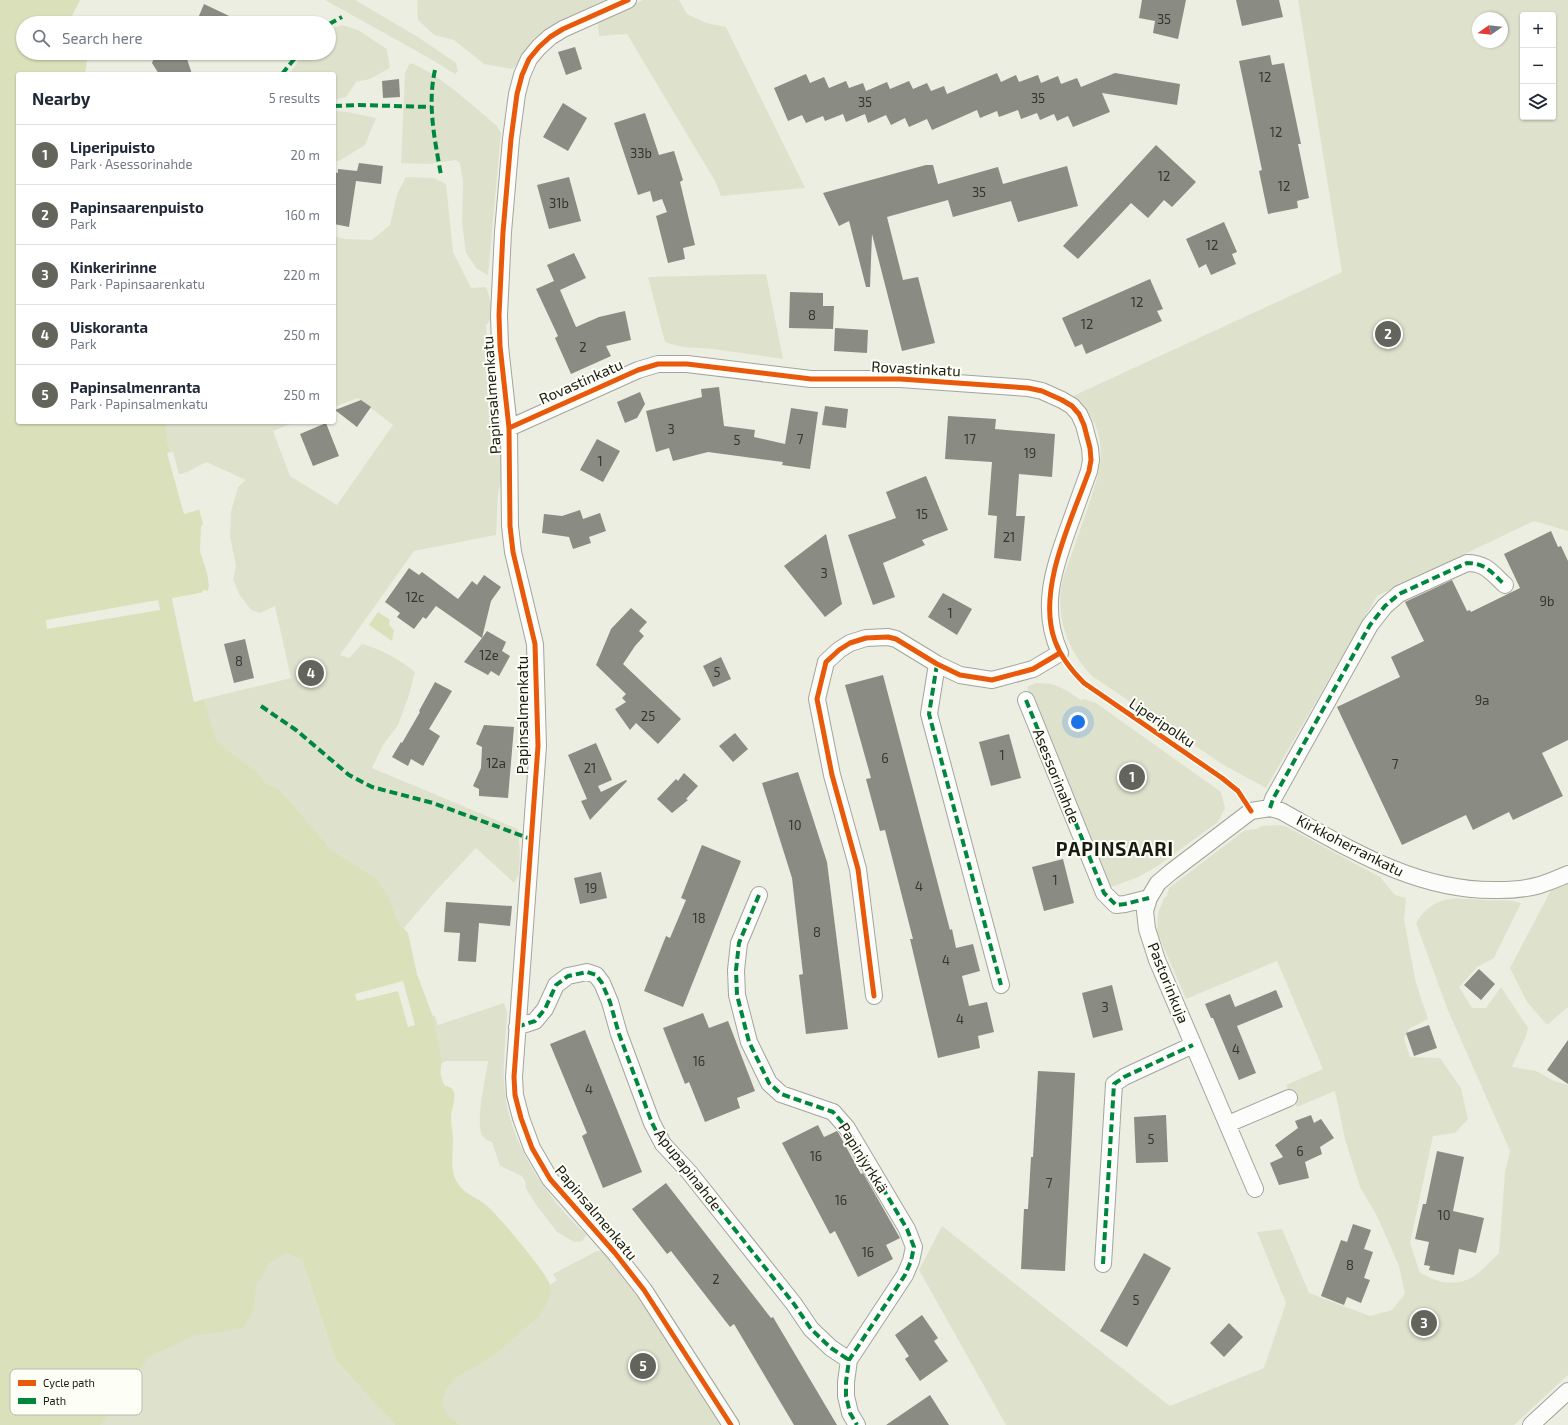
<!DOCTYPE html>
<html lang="en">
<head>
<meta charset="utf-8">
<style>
  :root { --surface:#fff; --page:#f6f6f7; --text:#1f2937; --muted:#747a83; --line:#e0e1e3; --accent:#63645b }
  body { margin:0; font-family:"Exo 2",sans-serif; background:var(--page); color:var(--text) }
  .controls { position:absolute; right:12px; top:12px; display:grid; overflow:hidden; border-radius:4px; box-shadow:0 1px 3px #0004 }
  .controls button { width:36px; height:36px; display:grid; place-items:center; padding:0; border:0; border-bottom:1px solid var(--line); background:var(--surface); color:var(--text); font:20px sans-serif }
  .compass { position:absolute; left:1472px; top:12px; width:36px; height:36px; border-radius:50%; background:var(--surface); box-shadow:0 1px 3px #0004; rotate:256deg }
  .you { position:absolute; left:1078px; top:722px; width:14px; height:14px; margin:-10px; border:3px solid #fff; border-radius:50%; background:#1a73e8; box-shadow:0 0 0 6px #1a73e833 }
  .badge { display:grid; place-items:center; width:26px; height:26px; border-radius:50%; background:var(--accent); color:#fff; font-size:13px; font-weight:700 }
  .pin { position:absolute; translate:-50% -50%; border:2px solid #fff; box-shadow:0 1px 4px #0006 }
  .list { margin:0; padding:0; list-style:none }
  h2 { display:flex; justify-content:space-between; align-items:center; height:52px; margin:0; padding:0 16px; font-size:17px }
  h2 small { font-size:13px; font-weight:400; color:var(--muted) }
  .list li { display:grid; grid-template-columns:26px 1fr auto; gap:12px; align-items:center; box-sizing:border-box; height:60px; padding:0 16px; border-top:1px solid var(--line) }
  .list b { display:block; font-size:15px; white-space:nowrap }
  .list p { margin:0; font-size:13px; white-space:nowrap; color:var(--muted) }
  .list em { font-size:13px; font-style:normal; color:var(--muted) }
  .icon { flex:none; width:22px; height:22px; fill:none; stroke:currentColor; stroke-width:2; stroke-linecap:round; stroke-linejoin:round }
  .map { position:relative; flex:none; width:1568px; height:1425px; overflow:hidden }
  .search { position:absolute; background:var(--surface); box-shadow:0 1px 3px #0004; left:16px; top:16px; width:320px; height:44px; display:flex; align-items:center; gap:10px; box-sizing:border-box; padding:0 14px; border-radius:22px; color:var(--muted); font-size:15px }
  .panel { position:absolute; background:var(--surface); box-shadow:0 1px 3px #0004; left:16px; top:72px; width:320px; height:352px; border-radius:4px }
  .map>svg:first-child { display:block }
  .green { fill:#dee2cd; fill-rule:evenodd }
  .water { fill:#dae1ba }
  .pier { fill:#eceee2 }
  .building { fill:#8a8b82 }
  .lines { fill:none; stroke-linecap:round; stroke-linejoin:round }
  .minor-casing { stroke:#a3a59c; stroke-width:18 }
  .minor { stroke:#fcfcfb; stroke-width:16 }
  .quiet { stroke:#00873e; stroke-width:4; stroke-dasharray:8 4; stroke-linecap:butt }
  .cycleway-casing { stroke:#fdfff6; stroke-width:8 }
  .cycleway { stroke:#e8590c; stroke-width:5 }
  .labels { text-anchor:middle; stroke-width:4; stroke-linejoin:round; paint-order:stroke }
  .number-label { font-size:13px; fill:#35362e }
  .street-label { font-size:15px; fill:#191a12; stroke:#fdfff6 }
  .district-label { font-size:19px; font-weight:bold; letter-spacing:1px; fill:#191a12; stroke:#fdfff6 }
  .key { fill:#fdfff6; stroke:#b9bab2; stroke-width:1 }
  .key-label { font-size:11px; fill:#191a12 }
</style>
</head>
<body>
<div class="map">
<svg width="1568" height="1425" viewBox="0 0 1568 1425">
  <rect width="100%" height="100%" fill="#eceee2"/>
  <path class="green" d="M325 0H355L418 37 456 63 458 71 455 74 429 58Z
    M417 0H609L524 53 515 67 512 69 484 64 454 40 434 35 418 20Z
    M643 0H679L687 14 706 23 726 27 805 188 721 196 715 181 627 34 599 36 598 27 599 20Z
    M1298 0H1568V531L1534 521 1377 596 1266 788 1222 764 1092 676C1069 652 1057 622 1061 588 1063 577 1067 566 1071 556 1077 539 1083 521 1089 504 1104 461 1110 429 1073 396L1342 272ZM1523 15H1553V117H1523ZM1478 18H1502V42H1478Z
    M342 25 358 30 387 49 390 68 370 79 356 82 346 97 334 100V74H289L305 53H329V29Z
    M410 63C436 71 474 107 496 125L501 133 488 275 477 269 466 253 462 223 463 183 460 163 456 160 428 164 401 163 405 73Z
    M334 111 348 112 376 118 365 145 339 161H334Z
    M406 177 434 178 446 184 453 252 471 288 486 287C490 297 496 317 486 325L491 385 493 386 494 393 492 400 493 413 497 417 501 444V484L498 493 496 535 414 551 340 655 349 658 362 644C381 649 399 659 415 672L408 698 398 725 383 745 372 768 518 829 520 851 519 874 514 883 476 848 432 895 404 928 162 730 209 719 204 699 291 678 275 606 260 613 251 610 239 594 233 579 236 566 230 537 231 512 238 487 246 480 206 462 187 472 177 475 166 436V422H295L273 431 290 476 337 505 393 425 358 398 334 407V236L345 239 372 240 390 225 397 194Z
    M766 274 783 359 713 349 682 347 665 342 648 277Z
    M1036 683C1056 682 1065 689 1081 700L1084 699 1096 703 1221 792 1225 808 1218 822 1156 867 1136 878 1111 887 1027 687Z
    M1279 825 1285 826 1380 877 1395 895 1406 898 1404 920 1416 983 1428 1019 1409 1029 1404 1039 1410 1057 1440 1058 1461 1088 1468 1119 1455 1133 1433 1136 1410 1243 1420 1273C1427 1276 1436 1281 1443 1282 1472 1286 1481 1270 1499 1253L1505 1172 1510 1151 1447 1008 1416 923C1434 894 1455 898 1484 900 1498 901 1507 899 1521 903L1494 958 1477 967 1459 987 1472 1008H1486L1501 987 1528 1028 1526 1036 1512 1067 1536 1071 1554 1081 1568 1085V1375L1514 1425H1006L919 1270 942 1226 1170 1406 1264 1368 1286 1303 1257 1232 1282 1229 1309 1293 1370 1316 1392 1310 1405 1294 1399 1266 1377 1216 1360 1187 1345 1139 1335 1091 1297 1107 1286 1085 1323 1069 1277 961 1186 999 1157 932 1158 913 1164 898 1167 896 1169 888 1245 830 1256 829 1262 826Z
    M1568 883V1007L1547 1025 1527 1002 1510 968 1551 890Z
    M504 1003 507 1012C506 1035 503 1059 504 1082 507 1140 545 1197 587 1235L582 1241 574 1242 557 1232 537 1206 526 1189 525 1181 522 1176 500 1166 492 1142C488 1141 484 1139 482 1135 475 1122 486 1077 488 1061H446L442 1063 434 1060 430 1010 433 1016H435L438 1025Z
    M124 1090 302 1260 336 1361 395 1425H0Z
    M597 1251H602L605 1252 623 1275 722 1425H445L421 1370 545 1276 550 1285 557 1280 553 1274Z"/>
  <path class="water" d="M0 0H80L70 20 75 23H23V53H88L85 74H18V422H166V436L186 508 199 509 203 524 201 527 200 551 207 573 209 585 208 591 204 590 201 593 172 599 194 702 204 699 215 738 227 750 258 773 266 784 279 789 331 850 375 878 388 896 397 921 408 933 417 974 433 1017 442 1063C439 1071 441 1079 445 1086 448 1086 451 1087 453 1090 457 1098 451 1109 451 1117 451 1125 453 1133 453 1141 453 1157 449 1172 459 1185 465 1194 478 1198 486 1205 497 1214 547 1273 550 1285 552 1295 544 1309 539 1316L492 1357 457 1377 446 1389 442 1402 445 1413 460 1425H395L336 1361 302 1260 286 1253 269 1263 256 1286 253 1311 243 1328 193 1336 148 1357 121 1404 100 1425H0Z
    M378 612 390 620 389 625 394 630 392 641 369 625Z"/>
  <path class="pier" d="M173 452 188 507 201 509 184 514 167 453Z
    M201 593V595L174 600 195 699 200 698V700L194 702 172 598Z
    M158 600 160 610 47 629 46 620Z
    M403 981 415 1025 408 1027 398 991 357 1001 355 994Z"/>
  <path class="building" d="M1142 0H1186L1178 39 1153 33 1155 21 1139 18Z
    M1236 0H1279L1283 17 1242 26Z
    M204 4 244 23H196Z
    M575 47 582 69 566 75 558 52Z
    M156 53H185L192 74H159L152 63Z
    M1270 55 1272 65 1284 63 1301 144H1298L1309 198 1297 201 1298 208 1268 214 1259 171 1262 170 1239 61Z
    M997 73 1001 82 1016 75 1019 82 1038 75 1041 83 1058 76 1061 84 1077 78 1081 87 1115 73 1180 84 1177 105 1102 93 1110 112 1073 127 1068 116 1057 121 1054 114 1040 120 1037 113 1021 119 1018 110 999 117 997 111 980 118 977 110 932 130 927 119 909 127 905 118 891 125 886 115 868 123 865 114 846 122 843 114 825 121 823 116 806 123 802 115 788 121 774 88 806 74 810 83 824 77 829 88 846 81 849 88 863 83 866 91 887 82 890 89 909 81 913 89 927 83 931 91 944 86 947 94Z
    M399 79 400 97 383 98 382 81Z
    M563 103 587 118 568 151 543 137Z
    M645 113 659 155 674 151 683 180 680 182 695 245 683 248 685 259 668 263 656 216 667 212 662 199 653 202 650 191 638 195 614 123Z
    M1156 145 1196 182 1172 207 1164 200 1148 218 1131 203 1078 259 1063 246Z
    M359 163 383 166 381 184 356 181 349 227 334 224V172L338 173V169L357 171Z
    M926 165H933L938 184 998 167 1003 184 1067 166 1078 206 1018 222 1011 201 953 217 948 200 887 217 903 280 918 277 935 343 902 351 872 234 870 287H866L849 221 839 226 823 193Z
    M569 177 581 221 549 229 537 185Z
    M1224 222 1237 252 1232 254 1236 264 1211 275 1206 264 1199 268 1186 239Z
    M574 253 586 278 560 290 576 327 599 317 625 311 631 340 606 346 611 356 571 374 555 338 558 336 536 289 554 281 547 265Z
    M1150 279 1163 309 1157 311 1162 321 1086 354 1082 344 1075 347 1062 318Z
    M790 292 823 293V306H834L833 329 789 328Z
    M835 328 868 330 867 353 834 351Z
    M719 387 724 426 755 430 754 437 785 444 791 408 818 412 810 469 782 465 783 462 708 452 673 461 669 448 656 452 646 411 702 397 701 389Z
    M640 392 645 404 637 418 625 423 617 402Z
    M361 400 371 407 357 427 335 410Z
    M825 406 848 409 846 428 822 425Z
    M948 416 996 419 995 429 1055 434 1052 477 1019 474 1016 516H1025L1021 561 994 558 997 516 988 515 992 462 945 459Z
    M326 423 339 456 313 466 300 434Z
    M597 439 620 451 603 482 580 470Z
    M926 476 948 530 922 540 925 545 883 563 895 597 873 605 848 535 896 518 886 492Z
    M580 510 583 519 600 513 606 531 589 537 591 543 573 549 569 537 542 533 544 514 562 516Z
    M1551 531 1558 547 1561 546 1568 561V740L1542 753 1563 796 1513 820 1509 812 1473 830 1466 815 1402 845 1337 707 1400 677 1391 657 1424 641 1405 602 1452 580 1467 611 1470 610 1471 612 1520 588 1504 554Z
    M826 534 842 604 825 617 784 566Z
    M409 568 419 575 422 572 458 599 472 581 477 585 484 575 501 587 491 601 482 638 487 631 506 642 502 651 510 656 499 676 491 671 488 675 464 662 482 638 436 606 426 619 423 617 414 629 397 617 400 613 385 602Z
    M943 593 972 609 957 635 928 617Z
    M631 608 647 622 639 631 644 636 635 646 623 664 681 719 658 744 636 723 630 730 615 709 626 702 622 698 626 694 596 665 611 629Z
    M245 639 254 678 234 683 224 644Z
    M721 657 731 679 713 687 703 666Z
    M883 675 950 930 952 929 956 948 973 944 980 971 962 976 969 1006 987 1002 994 1032 978 1036 980 1048 938 1058 910 939H913L885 830 880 831 866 779 871 778 845 685Z
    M435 682 452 691 429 729 440 736 423 766 411 759 408 766 392 757 401 742 402 743 420 712 419 711Z
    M484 725 514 727 508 798 479 796V789L473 786 481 768 482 747 476 744Z
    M735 733 748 749 733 762 719 746Z
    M1009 734 1021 778 991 786 979 742Z
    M596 743 612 780 598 786 601 792 626 780 627 781 590 820 581 801 587 799 568 755Z
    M798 772 827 862 848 1029 806 1034 799 975 803 974 792 878 762 783Z
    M684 773 698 786 686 799 688 800 672 813 657 799 676 779 678 781Z
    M702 845 741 861 683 1007 644 991 666 936 670 938 686 900 681 898Z
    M1063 859 1074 903 1044 911 1032 867Z
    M601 872 607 898 580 904 574 878Z
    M446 902 512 906 510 926 479 923 476 962 458 961 460 933 444 932Z
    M1479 969 1495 984 1481 1000 1464 985Z
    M1112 985 1123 1030 1093 1038 1082 993Z
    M1276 990 1283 1007 1237 1026 1256 1073 1239 1080 1213 1018H1211L1205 1004 1230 994 1235 1007Z
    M703 1013 709 1028 728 1021 755 1091 737 1098 740 1108 705 1122 689 1082 685 1084 663 1028Z
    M1429 1025 1437 1048 1414 1056 1406 1033Z
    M585 1030 642 1172 603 1188 582 1136 587 1133 550 1044Z
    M1568 1040V1084L1547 1070Z
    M1038 1071 1075 1073 1065 1271 1021 1269 1024 1209H1028L1031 1157H1033Z
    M1166 1115 1168 1162 1136 1163 1134 1117Z
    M1311 1115 1314 1123 1321 1119 1334 1138 1320 1147 1322 1154 1305 1162 1309 1178 1279 1185 1270 1163 1283 1157 1275 1145 1298 1128 1295 1121Z
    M818 1125 824 1137 837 1131 839 1134 861 1174 863 1173 900 1238 886 1245 893 1259 858 1277 835 1231 830 1234 782 1143Z
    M1437 1151 1464 1157 1453 1211 1484 1218 1476 1253 1459 1249 1454 1275 1429 1270 1430 1266 1424 1265 1429 1242 1415 1239 1423 1204H1426Z
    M666 1183 771 1318 773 1317 837 1425H794L734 1324 730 1327 671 1251 667 1254 632 1209Z
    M1353 1224 1371 1230 1364 1249 1373 1252 1364 1278 1370 1280 1361 1303 1347 1297 1344 1305 1321 1296 1341 1240 1347 1242Z
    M1144 1253 1171 1268 1127 1347 1100 1331Z
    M922 1315 938 1338 934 1341 948 1361 920 1381 905 1359 909 1356 895 1335Z
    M1229 1323 1243 1337 1224 1357 1210 1343Z
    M930 1395 949 1425H886Z"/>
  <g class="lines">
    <defs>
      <path id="minor" d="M628 0 563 29 550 37 539 47 529 59 522 75 517 94 511 139 503 232 499 315 500 346 509 428 510 526 513 552 535 644 538 746 514 1077 515 1095 521 1118 532 1148 550 1179 615 1253 644 1290 731 1425
        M509 428 638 370 658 364H687L811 379H900L1028 388 1042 391 1062 400 1072 406 1079 414 1084 425 1090 448 1091 460 1089 471C1082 490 1075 510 1068 529 1053 571 1040 609 1060 653L1033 669 992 680 960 675 937 664 896 639 888 637 866 638 850 643 839 650 826 662 817 699 832 775 858 869 874 996
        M937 664 929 714 1001 985
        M1026 700 1104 893 1116 905 1125 904 1149 898
        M1270 808 1273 799 1370 625 1385 606 1399 594 1467 563C1486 563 1492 573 1505 585
        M759 895 739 943 736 970 737 995 749 1042 769 1083 781 1094 833 1112 847 1128 907 1229 914 1247 911 1261 905 1275 849 1360 846 1382V1396L850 1413 857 1425
        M517 1027 535 1021 545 1009 556 985 568 976 587 972 596 975 602 983 610 1002 619 1034 652 1123 663 1144 689 1172 794 1304 811 1329 831 1348 849 1360
        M1228 1124 1289 1098
        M1255 1189 1157 960 1147 929 1145 911 1149 898 1158 883 1171 872 1251 811 1270 808 1281 811C1348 848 1417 892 1498 890 1512 890 1526 889 1540 885 1549 882 1559 878 1568 874
        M1103 1264 1114 1084 1124 1077 1193 1045
        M1531 1425 1568 1391"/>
    </defs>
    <use href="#minor" class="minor-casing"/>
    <use href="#minor" class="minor"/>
    <path class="quiet" d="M329 24 342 17
      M435 70C427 105 435 141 441 175
      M282 74 299 53
      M334 106 359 105 431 107
      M937 664 929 714 1001 985
      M1026 700 1104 893 1116 905 1125 904 1149 898
      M261 706 296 730 349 775 372 787 433 803 531 839
      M1270 808 1273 799 1370 625 1385 606 1399 594 1467 563C1486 563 1492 573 1505 585
      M759 895 739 943 736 970 737 995 749 1042 769 1083 781 1094 833 1112 847 1128 907 1229 914 1247 911 1261 905 1275 849 1360 846 1382V1396L850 1413 857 1425
      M517 1027 535 1021 545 1009 556 985 568 976 587 972 596 975 602 983 610 1002 619 1034 652 1123 663 1144 689 1172 794 1304 811 1329 831 1348 849 1360
      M1103 1264 1114 1084 1124 1077 1193 1045"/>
    <defs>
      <path id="cycleway" d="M628 0 563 29 550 37 539 47 529 59 522 75 517 94 511 139 503 232 499 315 500 346 509 428 510 526 513 552 535 644 538 746 514 1077 515 1095 521 1118 532 1148 550 1179 615 1253 644 1290 731 1425
        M509 428 638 370 658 364H687L811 379H900L1028 388 1042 391 1062 400 1072 406 1079 414 1084 425 1090 448 1091 460 1089 471C1072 519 1036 590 1055 641 1061 658 1072 671 1084 683L1222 778 1238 791 1251 811
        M874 996 858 869 832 775 817 699 826 662 839 650 850 643 866 638 888 637 896 639 937 664 960 675 992 680 1033 669 1060 653"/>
    </defs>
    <use href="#cycleway" class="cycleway-casing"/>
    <use href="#cycleway" class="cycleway"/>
  </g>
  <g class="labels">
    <g class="number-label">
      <text x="1164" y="24">35</text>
      <text x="1265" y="82">12</text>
      <text x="1038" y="103">35</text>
      <text x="865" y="107">35</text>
      <text x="1276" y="137">12</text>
      <text x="641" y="158">33b</text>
      <text x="1164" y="181">12</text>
      <text x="1284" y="191">12</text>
      <text x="979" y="197">35</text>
      <text x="559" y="208">31b</text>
      <text x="1212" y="250">12</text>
      <text x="1137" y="307">12</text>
      <text x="812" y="320">8</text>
      <text x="1087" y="329">12</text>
      <text x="583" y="352">2</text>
      <text x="671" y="434">3</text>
      <text x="800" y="444">7</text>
      <text x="970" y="444">17</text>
      <text x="737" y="445">5</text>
      <text x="1030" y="458">19</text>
      <text x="600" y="466">1</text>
      <text x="922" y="519">15</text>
      <text x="1009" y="542">21</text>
      <text x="824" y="578">3</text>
      <text x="415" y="602">12c</text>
      <text x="1547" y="606">9b</text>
      <text x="950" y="618">1</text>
      <text x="489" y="660">12e</text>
      <text x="239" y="666">8</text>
      <text x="717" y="677">5</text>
      <text x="1482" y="705">9a</text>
      <text x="648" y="721">25</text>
      <text x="1002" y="760">1</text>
      <text x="885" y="763">6</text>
      <text x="496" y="768">12a</text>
      <text x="1395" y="769">7</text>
      <text x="590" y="773">21</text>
      <text x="795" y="830">10</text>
      <text x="1055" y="885">1</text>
      <text x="919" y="891">4</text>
      <text x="591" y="893">19</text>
      <text x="699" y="923">18</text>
      <text x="817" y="937">8</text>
      <text x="946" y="965">4</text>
      <text x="1105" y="1012">3</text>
      <text x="960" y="1024">4</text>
      <text x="1236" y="1054">4</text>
      <text x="699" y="1066">16</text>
      <text x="589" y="1094">4</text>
      <text x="1151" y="1144">5</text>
      <text x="1300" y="1156">6</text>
      <text x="816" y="1161">16</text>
      <text x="1049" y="1188">7</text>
      <text x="841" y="1205">16</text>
      <text x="1444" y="1220">10</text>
      <text x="868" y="1257">16</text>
      <text x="1350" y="1270">8</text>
      <text x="716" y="1284">2</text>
      <text x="1136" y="1305">5</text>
    </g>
    <g class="street-label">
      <text transform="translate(916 369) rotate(3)" y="5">Rovastinkatu</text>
      <text transform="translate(581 382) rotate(-24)" y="5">Rovastinkatu</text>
      <text transform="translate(492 395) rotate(-94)" y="5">Papinsalmenkatu</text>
      <text transform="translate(523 715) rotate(-90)" y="5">Papinsalmenkatu</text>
      <text transform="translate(1162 723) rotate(34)" y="5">Liperipolku</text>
      <text transform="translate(1056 776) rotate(68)" y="5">Asessorinahde</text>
      <text transform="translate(1350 846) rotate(27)" y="5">Kirkkoherrankatu</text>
      <text transform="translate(1168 983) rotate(68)" y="5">Pastorinkuja</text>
      <text transform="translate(863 1158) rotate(58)" y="5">Papinjyrkkä</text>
      <text transform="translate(688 1170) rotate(52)" y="5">Apupapinahde</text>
      <text transform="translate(596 1213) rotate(50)" y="5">Papinsalmenkatu</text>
    </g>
    <g class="district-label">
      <text x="1115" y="856">PAPINSAARI</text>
    </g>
  </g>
  <rect x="10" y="1369" width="132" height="46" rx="6" class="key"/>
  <rect x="18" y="1380" width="18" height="6" fill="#e8590c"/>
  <rect x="18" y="1398" width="18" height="6" fill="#00873e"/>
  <g class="key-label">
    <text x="43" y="1387">Cycle path</text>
    <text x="43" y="1405">Path</text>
  </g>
</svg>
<div class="controls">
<button>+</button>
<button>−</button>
<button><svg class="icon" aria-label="layers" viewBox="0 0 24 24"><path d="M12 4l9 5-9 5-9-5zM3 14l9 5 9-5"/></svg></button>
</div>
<svg class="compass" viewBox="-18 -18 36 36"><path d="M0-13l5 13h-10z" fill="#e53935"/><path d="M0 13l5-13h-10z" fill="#747a83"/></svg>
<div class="you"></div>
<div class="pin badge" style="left:1132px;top:777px">1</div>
<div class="pin badge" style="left:1388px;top:334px">2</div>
<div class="pin badge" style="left:1424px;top:1323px">3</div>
<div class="pin badge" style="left:311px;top:673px">4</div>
<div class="pin badge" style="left:643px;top:1366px">5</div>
<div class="search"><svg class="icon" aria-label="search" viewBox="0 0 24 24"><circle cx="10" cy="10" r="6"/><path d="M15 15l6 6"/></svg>Search here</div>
<section class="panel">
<h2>Nearby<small>5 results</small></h2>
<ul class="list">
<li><span class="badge">1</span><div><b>Liperipuisto</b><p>Park · Asessorinahde</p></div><em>20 m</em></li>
<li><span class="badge">2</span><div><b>Papinsaarenpuisto</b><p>Park</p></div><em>160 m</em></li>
<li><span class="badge">3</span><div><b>Kinkeririnne</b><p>Park · Papinsaarenkatu</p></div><em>220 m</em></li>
<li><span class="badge">4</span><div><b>Uiskoranta</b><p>Park</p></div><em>250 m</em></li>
<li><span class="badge">5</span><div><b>Papinsalmenranta</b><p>Park · Papinsalmenkatu</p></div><em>250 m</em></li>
</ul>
</section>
</div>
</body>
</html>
